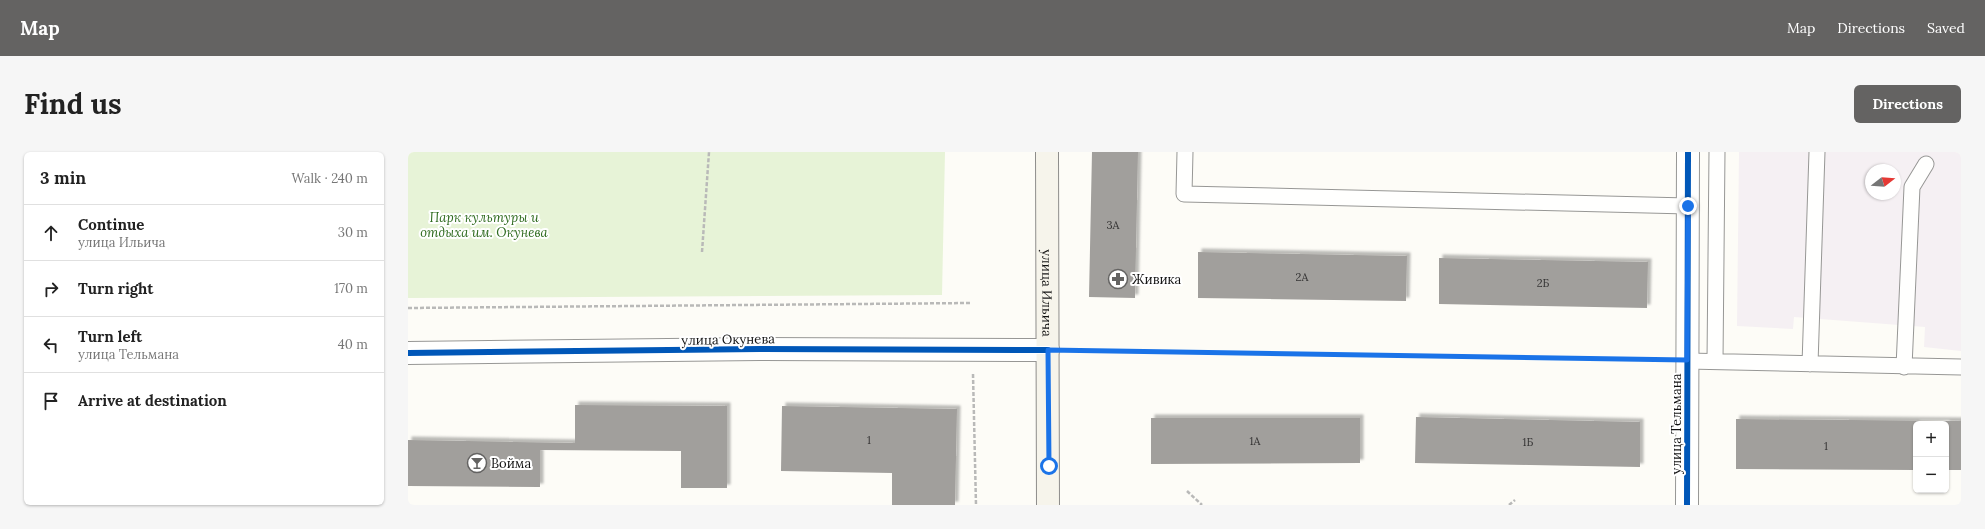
<!DOCTYPE html>
<html lang="en">
<head>
<meta charset="utf-8">
<style>
  :root { --surface:#fff; --page:#f6f6f6; --text:#222; --muted:#767676; --line:#e0e0e0; --accent:#646362 }
  body { margin:0; font-family:Lora,serif; background:var(--page); color:var(--text) }
  .controls { position:absolute; right:12px; bottom:12px; display:grid; overflow:hidden; border-radius:6px; box-shadow:0 1px 3px #0004 }
  .controls button { width:36px; height:36px; display:grid; place-items:center; padding:0; border:0; border-bottom:1px solid var(--line); background:var(--surface); color:var(--text); font:20px sans-serif }
  .compass { position:absolute; left:1457px; top:12px; width:36px; height:36px; border-radius:50%; background:var(--surface); box-shadow:0 1px 3px #0004; rotate:73deg }
  .stop { position:absolute; width:12px; height:12px; margin:-9px; border:3px solid #1a73e8; border-radius:50%; background:#fff }
  .stop.end { background:#1a73e8; border-color:#fff; box-shadow:0 1px 4px #0008 }
  .list { margin:0; padding:0; list-style:none }
  h2 { display:flex; justify-content:space-between; align-items:center; height:52px; margin:0; padding:0 16px; font-size:17px }
  h2 small { font-size:13px; font-weight:400; color:var(--muted) }
  .list li { display:grid; grid-template-columns:26px 1fr auto; gap:12px; align-items:center; box-sizing:border-box; height:56px; padding:0 16px; border-top:1px solid var(--line) }
  .list b { display:block; font-size:15px; white-space:nowrap }
  .list p { margin:0; font-size:13px; white-space:nowrap; color:var(--muted) }
  .list em { font-size:13px; font-style:normal; color:var(--muted) }
  .icon { flex:none; width:22px; height:22px; fill:none; stroke:currentColor; stroke-width:2; stroke-linecap:round; stroke-linejoin:round }
  .map { position:relative; flex:none; width:1553px; height:353px; overflow:hidden; border-radius:6px }
  header { display:flex; align-items:center; gap:24px; box-sizing:border-box; height:56px; padding:0 20px; background:var(--accent); color:#fff }
  header strong { font-size:19px }
  nav { display:flex; gap:22px; margin-inline-start:auto; font-size:14px }
  .intro { display:flex; align-items:center; justify-content:space-between; box-sizing:border-box; height:96px; padding:0 24px }
  h1 { margin:0; font-size:28px }
  .button { padding:10px 18px; border-radius:6px; background:var(--accent); color:#fff; font-size:14px; font-weight:700 }
  main { display:flex; gap:24px; padding:0 24px }
  aside { flex:1; background:var(--surface); border-radius:6px; box-shadow:0 1px 3px #0004 }
  .map>svg:first-child { display:block }
  .industrial { fill:#f5f0f3; fill-rule:evenodd }
  .green { fill:#e7f3d7 }
  .building { fill:#a19f9c; filter:url(#shadow) }
  .lines { fill:none; stroke-linecap:round; stroke-linejoin:round }
  .lane-casing { stroke:#979795; stroke-width:17 }
  .street-casing { stroke:#979795; stroke-width:24 }
  .secondary-casing { stroke:#8e8d8b; stroke-width:24 }
  .path { stroke:#b9b9b8; stroke-width:2.5; stroke-dasharray:4 2; stroke-linecap:butt }
  .lane { stroke:#fffffe; stroke-width:15 }
  .street { stroke:#fffffe; stroke-width:22 }
  .secondary { stroke:#f6f4eb; stroke-width:22 }
  .cycleway-casing { stroke:#fff; stroke-width:8 }
  .cycleway { stroke:#0057b8; stroke-width:6 }
  .route { stroke:#1a73e8; stroke-width:5 }
  .labels { text-anchor:middle; stroke-width:4; stroke-linejoin:round; paint-order:stroke }
  .number-label { font-size:11px; fill:#353434 }
  .park-label { font-size:13px; font-style:italic; fill:#2f6b1f; stroke:#fff }
  .poi-label { font-size:13px; fill:#111; stroke:#fff; text-anchor:start }
  .street-label { font-size:13px; fill:#111; stroke:#fff }
</style>
</head>
<body>
<header>
<strong>Map</strong>
<nav><a>Map</a><a>Directions</a><a>Saved</a></nav>
</header>
<div class="intro"><h1>Find us</h1><a class="button">Directions</a></div>
<main>
<aside>
<h2>3 min<small>Walk · 240 m</small></h2>
<ul class="list">
<li><svg class="icon" aria-label="ahead" viewBox="0 0 24 24"><path d="M12 20V5M6 11l6-6 6 6"/></svg><div><b>Continue</b><p>улица Ильича</p></div><em>30 m</em></li>
<li><svg class="icon" aria-label="right" viewBox="0 0 24 24"><path d="M7 20v-9h11M14 6l5 5-5 5"/></svg><div><b>Turn right</b></div><em>170 m</em></li>
<li><svg class="icon" aria-label="left" viewBox="0 0 24 24"><path d="M17 20v-9H6M10 6l-5 5 5 5"/></svg><div><b>Turn left</b><p>улица Тельмана</p></div><em>40 m</em></li>
<li><svg class="icon" aria-label="arrive" viewBox="0 0 24 24"><path d="M6 21V4h12l-3 4 3 4H6"/></svg><div><b>Arrive at destination</b></div></li>
</ul>
</aside>
<div class="map">
<svg width="1553" height="353" viewBox="0 0 1553 353">
  <defs>
    <filter id="shadow"><feDropShadow dx="3.5" dy="-3.5" stdDeviation="1" flood-color="#0004"/></filter>
  </defs>
  <rect width="100%" height="100%" fill="#fdfcf7"/>
  <path class="industrial" d="M1331 0H1553V199L1516 195 1517 175 1386 165 1385 177 1329 174ZM1463 18H1487V42H1463Z"/>
  <path class="green" d="M0 0H537L534 143 0 146Z"/>
  <path class="building" d="M684 0H730L727 146 681 145Z
    M790 100 999 104 998 149 790 146Z
    M1031 106 1240 110 1239 156 1031 152Z
    M167 253 319 254V336H273V299L132 298V335L0 334V288L167 291Z
    M374 254 549 257 547 353H484V321L373 319Z
    M1008 265 1232 270V315L1007 311Z
    M743 266H952V311L743 312Z
    M1328 267 1553 269V318H1538V272H1508V318L1328 317Z"/>
  <g class="lines">
    <defs>
      <path id="lane" d="M777 0 776 42 1280 54
        M1279 209 1553 215
        M1307 209 1309 0
        M1402 212 1409 0
        M1496 215 1504 35 1518 12"/>
      <path id="street" d="M0 201 352 197 640 198
        M1279 353 1280 0"/>
      <g id="secondary">
        <path id="s1" d="M639 0 640 353"/>
      </g>
    </defs>
    <use href="#lane" class="lane-casing"/>
    <use href="#street" class="street-casing"/>
    <use href="#secondary" class="secondary-casing"/>
    <path class="path" d="M294 100 301 0
      M0 156 563 151
      M662 198 1255 208
      M565 222 568 353
      M779 339 794 353
      M1101 353 1107 348"/>
    <use href="#lane" class="lane"/>
    <use href="#street" class="street"/>
    <use href="#secondary" class="secondary"/>
    <defs>
      <path id="cycleway" d="M0 201 352 197 640 198
        M1279 353 1280 0"/>
    </defs>
    <use href="#cycleway" class="cycleway-casing"/>
    <use href="#cycleway" class="cycleway"/>
  </g>
  <g class="lines">
    <path class="route" d="M641 314 640 198 1279 208 1280 54"/>
  </g>
  <defs>
    <symbol id="pharmacy-ring" viewBox="-11 -11 22 22"><circle r="9.5" fill="#fff" stroke="#646362" stroke-width="1.5"/><path d="M-2-6h4v4h4v4h-4v4h-4v-4h-4v-4h4Z" fill="#646362"/></symbol>
    <symbol id="bar-ring" viewBox="-11 -11 22 22"><circle r="9.5" fill="#fff" stroke="#646362" stroke-width="1.5"/><path d="M-6-5H6L.8 .8V4.5H3.5V6h-7V4.5H-.8V.8Z" fill="#646362"/></symbol>
  </defs>
  <g fill-rule="evenodd">
    <use href="#pharmacy-ring" x="699" y="116" width="22" height="22"/>
    <use href="#bar-ring" x="58" y="300" width="22" height="22"/>
  </g>
  <g class="labels">
    <g class="number-label">
      <text x="705" y="77">3А</text>
      <text x="894" y="129">2А</text>
      <text x="1135" y="135">2Б</text>
      <text x="461" y="292">1</text>
      <text x="847" y="293">1А</text>
      <text x="1120" y="294">1Б</text>
      <text x="1418" y="298">1</text>
    </g>
    <g class="park-label">
      <text x="76" y="70">Парк культуры и<tspan x="76" dy="15">отдыха им. Окунева</tspan></text>
    </g>
    <g class="poi-label">
      <text x="724" y="132">Живика</text>
      <text x="83" y="316">Войма</text>
    </g>
    <g class="street-label">
      <text dy="5" stroke="none"><textPath href="#s1" startOffset="141">улица Ильича</textPath></text>
      <text transform="translate(320 187) rotate(-1)" y="5">улица Окунева</text>
      <text transform="translate(1268 272) rotate(-90)" y="5">улица Тельмана</text>
    </g>
  </g>
</svg>
<div class="controls">
<button>+</button>
<button>−</button>
</div>
<svg class="compass" viewBox="-18 -18 36 36"><path d="M0-13l5 13h-10z" fill="#e53935"/><path d="M0 13l5-13h-10z" fill="#767676"/></svg>
<div class="stop" style="left:641px;top:314px"></div>
<div class="stop end" style="left:1280px;top:54px"></div>
</div>
</main>
</body>
</html>
